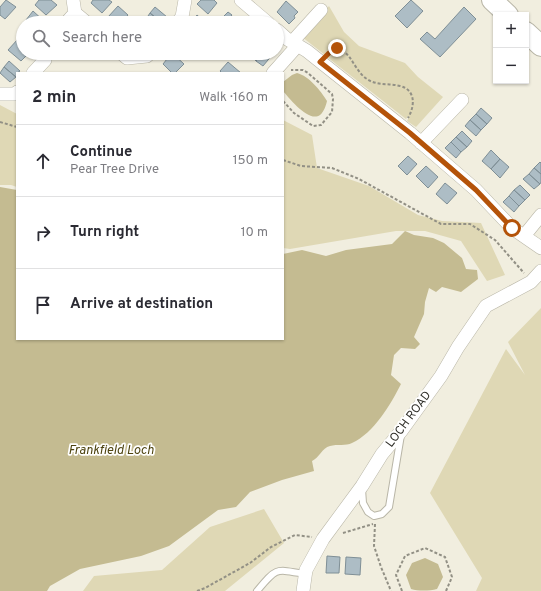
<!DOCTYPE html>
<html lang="en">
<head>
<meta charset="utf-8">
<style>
  :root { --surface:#fff; --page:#f2f2f3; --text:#2b2b33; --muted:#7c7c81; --line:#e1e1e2 }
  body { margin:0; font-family:Overpass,sans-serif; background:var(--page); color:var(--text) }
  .controls { position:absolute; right:12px; top:12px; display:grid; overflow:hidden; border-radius:0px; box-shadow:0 1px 3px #0004 }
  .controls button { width:36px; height:36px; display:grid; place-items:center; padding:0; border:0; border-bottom:1px solid var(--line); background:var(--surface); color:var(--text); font:20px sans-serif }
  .stop { position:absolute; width:12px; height:12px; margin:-9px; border:3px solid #b45309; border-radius:50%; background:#fff }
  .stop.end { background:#b45309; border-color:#fff; box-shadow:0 1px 4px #0008 }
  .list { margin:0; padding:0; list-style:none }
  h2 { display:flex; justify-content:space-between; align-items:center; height:52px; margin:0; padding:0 16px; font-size:17px }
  h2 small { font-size:13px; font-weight:400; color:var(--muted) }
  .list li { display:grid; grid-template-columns:26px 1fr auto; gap:12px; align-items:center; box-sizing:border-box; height:72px; padding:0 16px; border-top:1px solid var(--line) }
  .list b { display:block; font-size:15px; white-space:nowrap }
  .list p { margin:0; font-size:13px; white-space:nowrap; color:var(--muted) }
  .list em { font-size:13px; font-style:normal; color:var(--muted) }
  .icon { flex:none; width:22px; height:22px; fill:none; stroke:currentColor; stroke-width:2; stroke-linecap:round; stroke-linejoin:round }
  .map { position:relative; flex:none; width:541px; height:591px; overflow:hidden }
  .search { position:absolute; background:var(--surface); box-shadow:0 1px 3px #0004; left:16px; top:16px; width:268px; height:44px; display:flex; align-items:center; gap:10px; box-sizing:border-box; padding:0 14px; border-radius:22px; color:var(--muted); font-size:15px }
  .panel { position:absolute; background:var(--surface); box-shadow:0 1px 3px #0004; left:16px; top:72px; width:268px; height:268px; border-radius:0px }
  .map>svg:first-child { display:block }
  .green { fill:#dfd8b5 }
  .water { fill:#c4bb91 }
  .building { fill:#adbdc5; stroke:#7f8f96 }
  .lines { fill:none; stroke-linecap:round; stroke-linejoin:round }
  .service-casing { stroke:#b9b6a7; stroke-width:8 }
  .minor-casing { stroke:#b9b6a7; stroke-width:14 }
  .primary-casing { stroke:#b9b6a7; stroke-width:22 }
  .path { stroke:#929085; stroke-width:2; stroke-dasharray:3 2; stroke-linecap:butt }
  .service { stroke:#fff; stroke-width:6 }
  .minor { stroke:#fff; stroke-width:13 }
  .primary { stroke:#fff; stroke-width:20 }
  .route { stroke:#b45309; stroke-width:5 }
  .labels { text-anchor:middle; stroke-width:3.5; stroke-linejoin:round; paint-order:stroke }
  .street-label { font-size:12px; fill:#2f2e28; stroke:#fff }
  .water-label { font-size:13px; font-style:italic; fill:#4d430f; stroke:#fff }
</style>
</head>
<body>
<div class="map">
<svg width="541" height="591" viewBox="0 0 541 591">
  <rect width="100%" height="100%" fill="#f1eedf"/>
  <path class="green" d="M329 6 344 32 359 46 405 63 418 77 443 97 416 127 407 121 409 117 408 116 406 119 327 57 329 53 328 52 325 55 302 37Z
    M0 105 17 114V187L11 185H0Z
    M283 120 312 135 317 168 369 186 418 215 442 221 481 223 505 275 487 281 461 241 425 231H396L290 249 283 248Z
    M541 308V591H476L482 578 430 493 506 349 525 375 508 342Z
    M264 509 284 543 225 591H83L94 576 162 570 210 527Z"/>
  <path class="water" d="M297 73C309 76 321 91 327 101 326 105 324 112 320 115 309 123 290 99 283 91V82L292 75Z
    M0 187 17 190V339H283V254L302 250 326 256 346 250 392 244 405 231 414 235 433 238 444 243 462 258 466 269 477 270 478 279 461 292 442 287 436 292 429 288 425 302 424 314 414 337 420 344 415 349 401 348 394 355 391 375 401 384C391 404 374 433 352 443 346 446 337 444 330 446 322 448 319 458 312 461L314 471 282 480 250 492 236 507 218 510 169 546 141 556 80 569 50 586 47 591H0Z
    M425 558 438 564 443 577 437 589C429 591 418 591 411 589L406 575 412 563Z"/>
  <path class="building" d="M6 0 16 7 5 19 0 15V7Z
    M39 0H51L57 5 46 15 35 5Z
    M93 0H109L112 2 102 13 91 3Z
    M201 0H214L217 3 208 14 197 4Z
    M411 0 423 11 407 28 395 16Z
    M286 1 298 12 294 16 295 18 289 24 277 12Z
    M118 6 128 15 121 23H114L108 17Z
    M155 7 167 17 162 23 150 13Z
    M464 7 476 19 440 57 420 39 427 32 435 39Z
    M33 11 45 22 44 23H29L26 20Z
    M228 12 232 15 225 23H223L220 20Z
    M150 13 162 23H151L146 19Z
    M197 15 206 23H194L192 21Z
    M18 39 23 43V53H26L27 55 21 61 8 50Z
    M170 53H172L184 64 175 73H172L163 64 167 59 165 58Z
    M253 53H263L256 61 250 55Z
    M263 53H271L273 54 263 66 256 61Z
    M9 61 20 71 17 73 16 77 4 67Z
    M228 62 241 73H222L220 71Z
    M4 67 16 77 10 82 0 73Z
    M481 108 492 118 487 124 476 114Z
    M476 114 487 124 481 130 470 120Z
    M470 120 481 130 476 136 465 126Z
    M462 131 472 141 467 147 456 137Z
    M456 137 467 147 461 152 451 142Z
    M451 142 461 152 456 158 445 148Z
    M491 150 500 159 491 169 482 161Z
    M408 156 417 164 407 175 398 166Z
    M500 159 509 167 500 178 491 169Z
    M540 162 541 163V174L534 168Z
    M426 166 438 177 428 188 416 176Z
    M534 168 541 174V182L540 184 529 174Z
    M529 174 540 184 534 189 523 179Z
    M445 183 457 193 447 204 436 194Z
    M520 185 530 195 525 200 514 190Z
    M514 190 525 200 519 206 509 196Z
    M509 196 519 206 514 212 503 202Z
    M327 556 340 557 339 573H326Z
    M346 557 361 558 360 575 345 574Z"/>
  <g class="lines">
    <defs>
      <path id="service" d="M362 489 363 503 368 512 374 516 382 514 389 507 401 435
        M257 591C277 567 275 569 305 574"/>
      <path id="minor" d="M73 0 75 13 87 23
        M241 0 268 23
        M66 23 75 13
        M177 23 182 17 185 0
        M277 30 287 39 307 51 410 133 476 190 512 228 541 248
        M292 42 321 10
        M121 53 127 58 147 56 150 53
        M33 73 45 60V53
        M273 73 298 45
        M0 94H15L17 92
        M421 143 462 100
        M524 236 541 215
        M303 591 306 570 323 539 362 486 382 454 402 430 441 376 458 347 486 306 531 282 541 271"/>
      <path id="primary" d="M492 0 508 15
        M526 32 541 46"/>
    </defs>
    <use href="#service" class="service-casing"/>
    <use href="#minor" class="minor-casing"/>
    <use href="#primary" class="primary-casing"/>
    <path class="path" d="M328 54C348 38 352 70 367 79 377 86 389 83 400 86 416 90 415 106 408 118
      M283 101 294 113 313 126 321 125 332 112 333 99 332 94 308 73 303 70H291
      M0 122 17 127
      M283 160 301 166 332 168 359 179 441 224H470L495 240 524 273
      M375 524 374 546 381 567 391 591
      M343 533 373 524
      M197 591 205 588 250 563 271 547 295 535 312 537
      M402 591 396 575 405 556 425 548 445 557 452 577 446 591"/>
    <use href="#service" class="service"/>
    <use href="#minor" class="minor"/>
    <use href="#primary" class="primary"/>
  </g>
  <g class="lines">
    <path class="route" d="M337 48 329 53 320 62 410 133 476 190 512 228"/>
  </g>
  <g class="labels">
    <g class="street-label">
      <text transform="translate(408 419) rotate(-53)" y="4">LOCH ROAD</text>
    </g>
    <g class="water-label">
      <text x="111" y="454">Frankfield Loch</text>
    </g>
  </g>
</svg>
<div class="controls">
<button>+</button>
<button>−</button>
</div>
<div class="stop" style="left:512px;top:228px"></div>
<div class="stop end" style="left:337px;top:48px"></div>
<div class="search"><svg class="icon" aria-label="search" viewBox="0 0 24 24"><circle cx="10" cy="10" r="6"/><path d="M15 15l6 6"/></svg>Search here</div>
<section class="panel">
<h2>2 min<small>Walk · 160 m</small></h2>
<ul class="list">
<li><svg class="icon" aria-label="ahead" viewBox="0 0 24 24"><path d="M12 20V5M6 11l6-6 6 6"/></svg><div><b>Continue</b><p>Pear Tree Drive</p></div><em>150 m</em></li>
<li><svg class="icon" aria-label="right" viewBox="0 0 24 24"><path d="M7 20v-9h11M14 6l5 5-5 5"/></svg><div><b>Turn right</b></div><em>10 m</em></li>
<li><svg class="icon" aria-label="arrive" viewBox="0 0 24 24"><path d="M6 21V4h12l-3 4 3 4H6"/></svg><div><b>Arrive at destination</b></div></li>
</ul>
</section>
</div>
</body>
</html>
